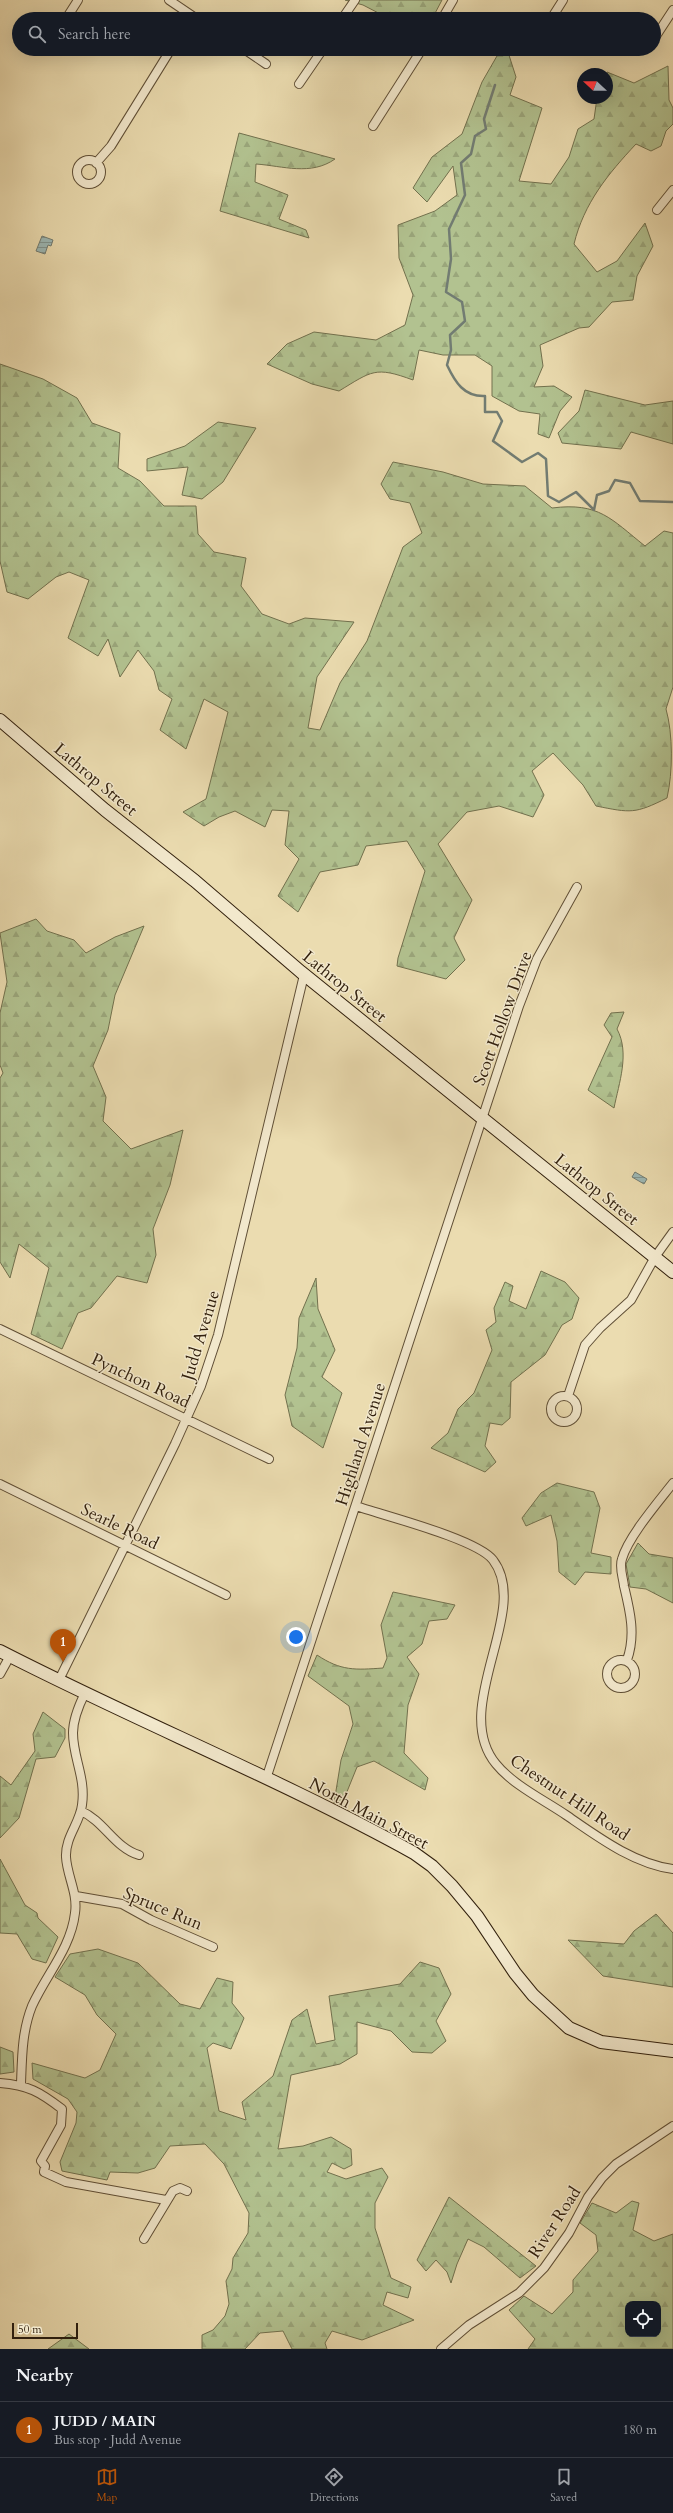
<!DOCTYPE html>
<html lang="en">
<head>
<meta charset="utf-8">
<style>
  :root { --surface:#171b24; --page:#20242c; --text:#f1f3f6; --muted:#9ea1a6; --line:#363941; --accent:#b45309 }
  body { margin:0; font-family:Cardo,serif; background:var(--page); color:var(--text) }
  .controls { position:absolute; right:12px; bottom:12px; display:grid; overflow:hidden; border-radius:8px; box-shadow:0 4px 16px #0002 }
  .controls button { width:36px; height:36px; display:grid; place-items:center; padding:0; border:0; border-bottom:1px solid var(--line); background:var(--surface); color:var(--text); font:20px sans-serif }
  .compass { position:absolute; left:577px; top:68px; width:36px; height:36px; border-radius:50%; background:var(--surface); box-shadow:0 4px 16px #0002; rotate:292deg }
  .scale { position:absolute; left:12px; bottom:10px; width:66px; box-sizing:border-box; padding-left:4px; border:2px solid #32200d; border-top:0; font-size:11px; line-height:14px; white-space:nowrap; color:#32200d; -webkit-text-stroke:3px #f2e8cc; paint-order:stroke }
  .you { position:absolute; left:296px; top:1637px; width:14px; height:14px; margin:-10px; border:3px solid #fff; border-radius:50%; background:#1a73e8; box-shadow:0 0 0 6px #1a73e833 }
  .badge { display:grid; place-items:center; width:26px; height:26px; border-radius:50%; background:var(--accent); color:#fff; font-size:13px; font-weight:700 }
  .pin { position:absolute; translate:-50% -33px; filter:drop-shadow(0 1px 2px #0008) }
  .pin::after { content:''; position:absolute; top:21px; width:14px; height:12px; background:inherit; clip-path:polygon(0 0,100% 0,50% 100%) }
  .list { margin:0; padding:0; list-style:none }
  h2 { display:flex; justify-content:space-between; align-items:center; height:52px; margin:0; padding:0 16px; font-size:17px }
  h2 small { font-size:13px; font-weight:400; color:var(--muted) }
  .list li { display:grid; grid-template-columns:26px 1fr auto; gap:12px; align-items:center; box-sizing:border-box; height:56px; padding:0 16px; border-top:1px solid var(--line) }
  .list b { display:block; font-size:15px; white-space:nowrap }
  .list p { margin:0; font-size:13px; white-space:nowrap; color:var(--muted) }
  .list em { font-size:13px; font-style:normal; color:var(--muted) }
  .icon { flex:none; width:22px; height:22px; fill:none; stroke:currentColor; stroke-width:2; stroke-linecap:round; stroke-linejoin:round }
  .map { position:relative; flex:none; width:673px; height:2349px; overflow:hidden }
  .search { position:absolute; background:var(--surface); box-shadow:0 4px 16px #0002; left:12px; right:12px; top:12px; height:44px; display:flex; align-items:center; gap:10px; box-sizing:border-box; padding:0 14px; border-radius:22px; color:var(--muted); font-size:15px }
  .sheet { height:108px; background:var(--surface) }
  nav { display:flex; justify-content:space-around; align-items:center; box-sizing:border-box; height:56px; border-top:1px solid var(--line); background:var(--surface); font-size:11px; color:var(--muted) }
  nav a { display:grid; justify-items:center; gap:2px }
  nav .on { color:var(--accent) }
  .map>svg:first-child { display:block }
  .forest { fill:url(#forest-firs); stroke:#72714e; fill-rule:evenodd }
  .water { fill:url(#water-rules); stroke:#727c72 }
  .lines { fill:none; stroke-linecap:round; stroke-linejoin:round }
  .stream { stroke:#727c72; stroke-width:2.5 }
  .street-casing { stroke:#604f36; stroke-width:10 }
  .secondary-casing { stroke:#32200d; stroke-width:14 }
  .street { stroke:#f2e8cc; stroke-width:8 }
  .secondary { stroke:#f2e8cc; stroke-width:12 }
  .labels { text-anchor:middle; stroke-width:3; stroke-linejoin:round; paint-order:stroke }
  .street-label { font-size:17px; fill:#32200d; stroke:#f2e8cc }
</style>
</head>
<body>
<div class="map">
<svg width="673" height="2349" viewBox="0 0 673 2349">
  <defs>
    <pattern id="forest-firs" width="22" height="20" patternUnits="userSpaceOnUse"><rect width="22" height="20" fill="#b2c290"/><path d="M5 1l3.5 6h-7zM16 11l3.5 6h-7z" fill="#9aa67b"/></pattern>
    <pattern id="water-rules" width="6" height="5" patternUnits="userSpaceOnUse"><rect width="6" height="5" fill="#9db9b6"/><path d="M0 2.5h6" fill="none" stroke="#819692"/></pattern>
  </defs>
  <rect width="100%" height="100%" fill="#ebdcb0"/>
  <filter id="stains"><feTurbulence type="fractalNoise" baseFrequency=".005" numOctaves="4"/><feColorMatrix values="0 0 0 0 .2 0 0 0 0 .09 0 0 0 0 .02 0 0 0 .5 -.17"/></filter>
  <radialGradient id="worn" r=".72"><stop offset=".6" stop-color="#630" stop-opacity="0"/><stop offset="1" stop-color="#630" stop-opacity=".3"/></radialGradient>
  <path class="forest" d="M345 0H442L432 19H390L363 5Z
    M501 49H507L516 77 510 95 542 108 519 181 551 184 569 157 578 129 594 119 597 98H607V72L634 83 668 66 669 100 673 108V124L666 131 661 146 651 151 636 144C608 174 584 203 574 244L597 272 617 261 645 223 653 246 637 276 633 300 612 302 589 327 579 328 540 345 543 366 534 387 554 386 572 397 560 411 549 438 538 434 540 414 519 411 492 396V366L475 355H443L419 350 413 380C375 366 372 371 339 391L312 384 267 364 287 344 314 332 376 340 405 325 413 295 399 258 398 225 435 211 457 195 453 166 427 202 413 188 432 157 462 134 482 82Z
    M239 133 335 159C311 176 283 166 256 164L255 182 288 195 279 219 306 230 309 238 220 211Z
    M0 364 43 379 77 398 92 423 120 433 118 468 140 481 164 506H196L198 534 214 552 246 558 241 586 262 614 289 624 305 618 354 622 317 677 308 728 320 730 340 683 367 641 403 547 422 533 410 503 390 499 381 484 393 462 443 472 483 484 525 486 552 508C599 502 611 519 645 546L664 531 673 533V687L666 709C673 734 673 772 667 798 635 814 631 813 596 806L583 785 553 753 532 771 544 795 533 817 499 806 467 812 438 844 472 900 454 938 465 960 446 979 397 966 398 958 425 871 407 841 366 846 358 865 320 872 298 912 278 896 299 859 285 845 289 811 272 810 265 827 235 811 219 817 204 826 183 812 206 799 228 712 204 699 186 749 160 730 172 699 159 690 154 671 138 650 120 677 108 639 98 656 68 638 89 580 69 572 56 577 28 599 7 592 0 561Z
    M585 390 645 405 673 401V444L631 432 621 449 562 443 558 433 579 411Z
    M218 422 256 428 223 482 202 499 182 495 188 467 147 471V459L185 446Z
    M36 919 47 931 74 940 86 953 115 937 144 926 115 995 108 1030 93 1066 106 1097 103 1121 131 1149 183 1130 170 1185 153 1229 156 1255 147 1283 117 1276 91 1308 78 1313 62 1349 31 1334 49 1268 19 1244 10 1278 0 1262V1078L3 1073 0 1065V1013L7 982 0 933Z
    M624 1012 617 1029C630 1053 619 1083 614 1108L588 1090 612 1037 604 1025 611 1013Z
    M541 1271 565 1282 579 1298 572 1319 562 1325 545 1355 511 1382 510 1418 502 1425 490 1423 485 1446 496 1462 485 1472 431 1448 448 1433 458 1409 474 1393 492 1350 486 1330 496 1322 494 1308 505 1282 513 1286 509 1301 526 1309Z
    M316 1278 318 1309 335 1350 322 1377 342 1393 323 1448 292 1426 285 1395 297 1348 299 1318Z
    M557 1483 594 1492 600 1508 591 1553 611 1557V1574L585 1572 575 1585 559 1572 557 1541 551 1515 526 1526 522 1518 541 1493Z
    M638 1543 649 1554 673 1558V1603L646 1589 630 1587 626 1564Z
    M393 1592 455 1605 447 1619 429 1621 422 1644 407 1657 419 1674 408 1705 404 1753 428 1778 425 1790 374 1761 357 1767 342 1804 334 1803 341 1760 353 1724 349 1706 308 1676 317 1655C341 1671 355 1670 383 1668L387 1658 381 1625Z
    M43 1712 65 1729V1738L55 1757 36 1759 19 1818 0 1838V1776L11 1785 35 1751 33 1734Z
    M0 1859 25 1905 37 1913 38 1918 58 1937 46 1963 32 1959 17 1934 0 1933Z
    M656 1914 673 1933V1987L603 1976 568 1940 624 1944 634 1931Z
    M98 1949 138 1963 180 2004 200 2009 217 1978 233 1982 232 2003 244 2018 231 2049 213 2043 207 2048 219 2111 246 2120 242 2102 273 2076 292 2020 307 2009 316 2044 335 2040 329 1996 400 1984 420 1962 439 1968 451 1994 436 2021 446 2041 432 2053 412 2052 391 2031 357 2022V2054L340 2064 291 2075 278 2149 303 2146 331 2137 351 2149 352 2165 344 2169 332 2163 327 2172 346 2179 382 2168 388 2177 375 2203V2228L391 2278 411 2287 408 2298 387 2292 383 2305 414 2320 362 2340 332 2331 325 2343 327 2349H292L283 2331 260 2333 245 2349H202V2335L213 2330 225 2316 229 2304 226 2281 232 2269 233 2258 248 2233 249 2213 224 2164 205 2144 170 2146 155 2168 138 2173 110 2172 107 2180 62 2171 60 2162 76 2123 77 2112 68 2099 33 2079 32 2063 85 2078 100 2070 116 2034 97 2015 85 1995 55 1977 70 1954Z
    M0 2047 13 2052 14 2072 0 2074Z
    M449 2197 536 2266 520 2278 484 2247 468 2239 457 2264 451 2283 447 2272 436 2260 426 2271 417 2260Z
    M632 2201 639 2203 633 2230 654 2241 673 2234V2349H528L535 2339 509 2310 524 2296 552 2314 573 2292V2280L598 2251 596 2235 580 2223 592 2203 616 2213ZM628 2304H658V2334H628Z
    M69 2334 89 2349H48Z"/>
  <path class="water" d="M42 236 53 240 51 246 48 245 45 254 36 251Z
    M635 1172 647 1179 644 1184 632 1177Z"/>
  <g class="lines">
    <path class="stream" d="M495 85 484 119 486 129 475 136 471 154 461 163 465 195 449 229 451 259 446 292 462 302 465 321 450 335 451 350 447 365C455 382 464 397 485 396V412H497L502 421 493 441 522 462 538 453 546 459 548 496 559 502 576 492 594 510 597 495 609 491 615 480 630 483 640 501 673 502"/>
    <defs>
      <path id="street" d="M169 0 197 19
        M66 19 78 0
        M342 19 355 0
        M442 19 453 0
        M551 19 563 0
        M654 39 673 10
        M244 49 266 64
        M299 84 323 49
        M373 126 422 49
        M77 172a12 12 0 1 1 24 0a12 12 0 1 1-24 0Z
        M96 163 111 146 171 49
        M657 210 673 190
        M0 1329 269 1459
        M551 1409a13 13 0 1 1 26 0a13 13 0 1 1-26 0Z
        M568 1396 585 1345 600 1328 631 1300 655 1257 673 1232
        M0 1484 226 1595
        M356 1506C385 1516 477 1539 493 1560 532 1611 449 1707 496 1764 513 1785 544 1800 566 1815 598 1837 634 1864 673 1869
        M607 1674a14 14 0 1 1 28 0a14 14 0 1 1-28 0Z
        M627 1660C636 1635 630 1611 624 1586 623 1577 619 1567 622 1559 628 1537 659 1501 673 1483
        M0 1674 10 1656
        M59 1680 175 1444 201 1386 218 1335 304 975
        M266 1779 519 1006 537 959 577 887
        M81 1811C104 1821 115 1848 139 1855
        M76 1896 122 1904 151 1920 213 1947
        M0 2083C28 2085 40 2092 62 2109L61 2125 41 2161 45 2166 44 2172 66 2182 166 2200
        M21 2084C22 2057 22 2031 32 2006 46 1975 71 1948 75 1913 78 1893 67 1876 66 1857 65 1837 80 1823 82 1805 86 1778 73 1758 73 1733 73 1719 79 1705 85 1693
        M144 2239 173 2191 180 2188 187 2191
        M441 2349 469 2325 519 2293 544 2268 569 2233 588 2197 602 2178 616 2164 673 2126"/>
      <path id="secondary" d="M0 720 105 810 195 881 301 972 673 1272
        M0 1651C136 1721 280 1779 414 1853L432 1866 452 1886 477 1916 515 1973 533 1995 569 2028 601 2042 673 2051"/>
    </defs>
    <use href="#street" class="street-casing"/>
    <use href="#secondary" class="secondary-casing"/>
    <use href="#street" class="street"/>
    <use href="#secondary" class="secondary"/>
  </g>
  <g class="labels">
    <g class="street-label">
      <text transform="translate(96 779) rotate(40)" y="6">Lathrop Street</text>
      <text transform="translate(345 986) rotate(39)" y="6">Lathrop Street</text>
      <text transform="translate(502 1018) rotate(-70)" y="6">Scott Hollow Drive</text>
      <text transform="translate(597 1189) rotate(39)" y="6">Lathrop Street</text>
      <text transform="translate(200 1335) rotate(-73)" y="6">Judd Avenue</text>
      <text transform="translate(141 1380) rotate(25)" y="6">Pynchon Road</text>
      <text transform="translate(360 1444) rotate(-72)" y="6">Highland Avenue</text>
      <text transform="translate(120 1526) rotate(26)" y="6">Searle Road</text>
      <text transform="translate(570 1797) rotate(34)" y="6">Chestnut Hill Road</text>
      <text transform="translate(369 1813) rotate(28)" y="6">North Main Street</text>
      <text transform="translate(163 1908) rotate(23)" y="6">Spruce Run</text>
      <text transform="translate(554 2222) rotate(-57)" y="6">River Road</text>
    </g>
  </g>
  <rect width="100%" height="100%" filter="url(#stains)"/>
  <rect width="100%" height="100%" fill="url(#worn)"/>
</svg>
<div class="controls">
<button><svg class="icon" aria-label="locate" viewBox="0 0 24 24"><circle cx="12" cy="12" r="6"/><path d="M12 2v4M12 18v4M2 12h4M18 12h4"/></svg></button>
</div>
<svg class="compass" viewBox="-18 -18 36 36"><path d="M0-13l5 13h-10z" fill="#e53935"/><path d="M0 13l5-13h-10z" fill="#9ea1a6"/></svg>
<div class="scale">50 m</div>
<div class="you"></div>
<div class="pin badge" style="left:63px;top:1662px">1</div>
<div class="search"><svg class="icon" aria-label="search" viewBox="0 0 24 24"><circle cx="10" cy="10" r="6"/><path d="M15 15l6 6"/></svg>Search here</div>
</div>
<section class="sheet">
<h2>Nearby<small></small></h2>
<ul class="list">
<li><span class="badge">1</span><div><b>JUDD / MAIN</b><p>Bus stop · Judd Avenue</p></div><em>180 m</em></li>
</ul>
</section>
<nav>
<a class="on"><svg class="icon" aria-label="map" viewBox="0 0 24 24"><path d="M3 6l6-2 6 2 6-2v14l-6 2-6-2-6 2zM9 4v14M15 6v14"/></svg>Map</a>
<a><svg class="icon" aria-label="directions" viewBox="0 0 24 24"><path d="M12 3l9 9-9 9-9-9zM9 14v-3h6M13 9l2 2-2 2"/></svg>Directions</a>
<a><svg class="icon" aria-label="saved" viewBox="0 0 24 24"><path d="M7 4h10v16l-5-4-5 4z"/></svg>Saved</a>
</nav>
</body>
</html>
